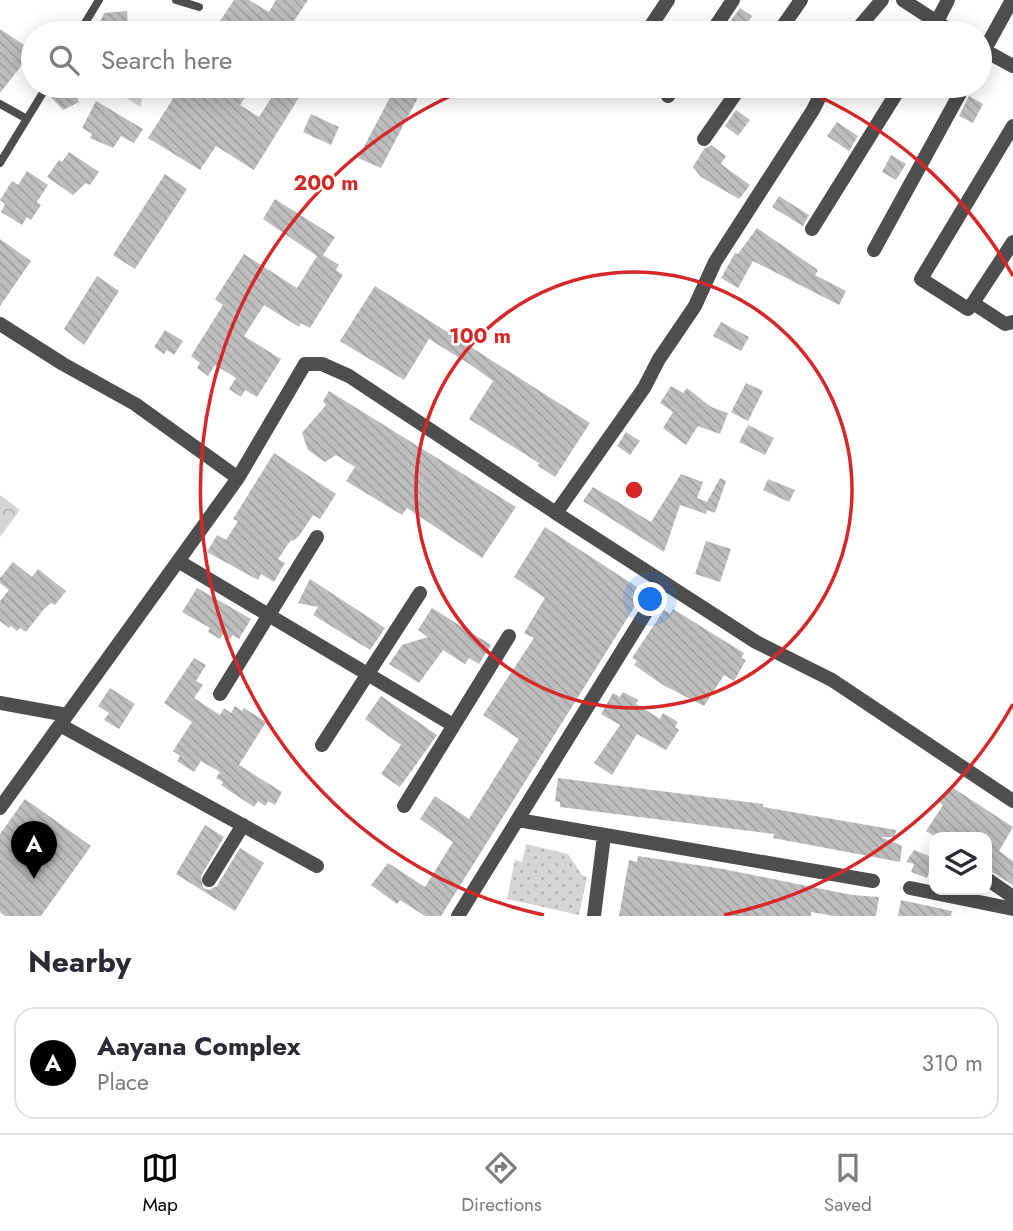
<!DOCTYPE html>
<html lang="en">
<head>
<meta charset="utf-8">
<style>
  :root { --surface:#fff; --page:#f7f7f7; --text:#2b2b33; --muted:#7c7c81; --line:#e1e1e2; --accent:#000 }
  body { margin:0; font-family:Jost,sans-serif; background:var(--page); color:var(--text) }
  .controls { position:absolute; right:21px; bottom:21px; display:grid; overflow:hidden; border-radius:14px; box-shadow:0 4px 18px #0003 }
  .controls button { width:63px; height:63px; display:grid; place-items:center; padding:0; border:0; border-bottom:2px solid var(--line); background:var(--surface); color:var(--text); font:35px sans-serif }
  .you { position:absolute; left:651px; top:600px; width:24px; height:24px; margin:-18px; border:5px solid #fff; border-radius:50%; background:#1a73e8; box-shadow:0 0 0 10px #1a73e833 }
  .badge { display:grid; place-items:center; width:46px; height:46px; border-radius:50%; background:var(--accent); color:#fff; font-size:23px; font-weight:700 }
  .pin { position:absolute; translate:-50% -58px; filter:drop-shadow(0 2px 4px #0008) }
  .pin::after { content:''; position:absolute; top:37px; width:24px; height:21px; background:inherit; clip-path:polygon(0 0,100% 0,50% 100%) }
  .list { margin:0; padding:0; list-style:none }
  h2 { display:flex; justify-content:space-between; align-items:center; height:91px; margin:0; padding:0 28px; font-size:30px }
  h2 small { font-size:23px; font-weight:400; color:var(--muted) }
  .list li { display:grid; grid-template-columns:46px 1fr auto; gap:21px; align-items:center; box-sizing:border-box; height:112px; margin:0 14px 14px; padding:0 14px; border:2px solid var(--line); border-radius:21px }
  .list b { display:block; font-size:26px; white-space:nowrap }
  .list p { margin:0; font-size:23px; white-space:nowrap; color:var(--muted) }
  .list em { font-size:23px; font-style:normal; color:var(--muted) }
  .icon { flex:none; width:38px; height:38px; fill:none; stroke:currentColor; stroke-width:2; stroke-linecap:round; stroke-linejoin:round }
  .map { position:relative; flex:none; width:1013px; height:916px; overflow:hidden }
  .search { position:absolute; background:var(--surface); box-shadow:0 4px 18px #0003; left:21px; right:21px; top:21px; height:77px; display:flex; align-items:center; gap:18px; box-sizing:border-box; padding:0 24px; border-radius:38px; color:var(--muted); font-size:26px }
  .sheet { height:217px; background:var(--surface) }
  nav { display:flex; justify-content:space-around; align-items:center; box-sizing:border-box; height:98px; border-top:2px solid var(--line); background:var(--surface); font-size:19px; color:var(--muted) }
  nav a { display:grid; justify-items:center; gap:4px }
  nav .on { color:var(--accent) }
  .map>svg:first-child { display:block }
  .grass { fill:url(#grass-dots) }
  .park { fill:url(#park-crowns) }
  .building { fill:url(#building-back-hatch) }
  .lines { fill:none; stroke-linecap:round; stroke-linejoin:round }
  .service { stroke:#4e4e4e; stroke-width:8 }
  .minor { stroke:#4e4e4e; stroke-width:14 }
  .tertiary { stroke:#4e4e4e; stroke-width:14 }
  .ring { fill:none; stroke:#d62828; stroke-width:3.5 }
  .centre { fill:#d62828; stroke:#fff; stroke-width:3.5 }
  .ring-label { font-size:21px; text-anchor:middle; font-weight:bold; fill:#d62828; stroke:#fff; stroke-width:5; stroke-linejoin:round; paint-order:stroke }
</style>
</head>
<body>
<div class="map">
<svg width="1013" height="916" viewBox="0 0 1013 916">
  <defs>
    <pattern id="grass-dots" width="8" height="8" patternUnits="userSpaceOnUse" patternTransform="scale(1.75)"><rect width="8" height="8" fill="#d5d5d5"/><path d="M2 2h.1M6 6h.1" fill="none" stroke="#b5b5b5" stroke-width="1.8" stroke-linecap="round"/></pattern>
    <pattern id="park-crowns" width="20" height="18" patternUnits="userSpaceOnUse" patternTransform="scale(1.75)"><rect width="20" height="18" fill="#d5d5d5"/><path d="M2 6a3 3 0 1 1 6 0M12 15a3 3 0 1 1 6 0" fill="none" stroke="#b5b5b5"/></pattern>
    <pattern id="building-back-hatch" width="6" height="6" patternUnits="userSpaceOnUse" patternTransform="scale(1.75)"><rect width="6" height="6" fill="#bebebe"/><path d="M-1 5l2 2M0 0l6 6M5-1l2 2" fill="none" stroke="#a2a2a2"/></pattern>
  </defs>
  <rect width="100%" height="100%" fill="#fff"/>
  <path class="grass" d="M114 86H143L141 107 112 89Z
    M526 844 568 854 582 875 587 877 579 915 507 899 515 860 522 862Z"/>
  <path class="park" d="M0 495 20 510 0 537Z"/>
  <path class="building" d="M234 0H249L269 12 276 0H308L286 33H212Z
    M740 8 752 16 741 33H722Z
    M127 11 128 29 95 33 104 13Z
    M0 29 33 51 0 93Z
    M56 86H77L74 93 79 102 63 110 50 96Z
    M181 86H252L240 105 259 117 279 86H306L254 170 216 146 200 170 148 138Z
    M396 86H424L381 168 358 158Z
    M969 96 983 104 973 123 959 116Z
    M96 101 143 129 134 143 121 136 113 148 90 138 92 134 82 128Z
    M736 110 750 120 738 136 725 126Z
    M311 114 339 127 331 145 303 132Z
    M837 122 858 136 849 151 827 136Z
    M711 145 726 156 721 164 750 185 739 199 701 177 693 167 704 149Z
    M69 152 99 172 90 185 86 183 73 195 47 177 59 160 62 162Z
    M891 155 906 164 896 180 882 172Z
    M27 171 48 185 37 202 41 205 31 220 27 217 22 225 1 212 5 204 0 200 12 181 18 185Z
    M165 174 187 189 135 269 113 255Z
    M779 196 809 215 803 226 772 207Z
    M275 199 335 237 323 255 339 265 336 270 343 275 310 328 301 323 299 327 264 305 244 336 281 359 257 397 245 390 241 397 229 389 236 378 215 365 208 376 197 368 200 363 191 356 223 305 215 299 244 254 297 288 317 256 263 219Z
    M757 228 818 270 815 275 846 291 839 305 753 261 738 288 721 278 735 253 738 254Z
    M0 239 31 261 0 306Z
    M97 276 119 291 84 345 64 329Z
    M375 286 590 423 555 477 538 466 539 463 469 419 493 381 471 365 429 339 404 380 340 341Z
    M721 322 749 337 741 351 713 336Z
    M165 330 183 341 174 355 167 350 164 354 154 347Z
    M746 383 763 391 748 421 731 412Z
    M671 386 683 393 687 388 711 407 728 413 720 434 698 426 686 445 663 428 673 412 660 403Z
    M329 391 516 507 482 558 407 508 402 515 346 481 355 467 336 455 325 462 308 450 302 433 326 405 323 401Z
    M748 425 774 438 765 455 739 442Z
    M626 432 640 441 630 455 617 446Z
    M274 453 336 494 320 519 313 515 299 536 293 541 291 540 278 559 285 563 274 582 261 574 258 580 207 552 217 535 226 540 238 521 233 519Z
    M681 474 703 482 697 498 707 502 720 478 726 481 715 513 707 510 706 514 680 505 664 552 583 501 593 487 651 522Z
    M768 479 795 490 789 502 763 490Z
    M545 527 640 589 636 596 640 598 441 916H425L400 900 397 904 371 885 388 863 425 887 453 842 420 819 435 796 469 819 519 739 483 715 534 638 524 633 545 598 514 577Z
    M706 541 731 549 720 582 695 574Z
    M13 562 32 577 38 569 66 591 55 605 51 603 44 609 26 632 20 628 17 631 11 626 9 628 0 621V601L9 590 0 583V578Z
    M310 579 385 628 370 650 313 615 318 607 298 603Z
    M197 588 251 619 239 639 233 635 230 639 223 634 220 639 208 632 210 628 182 612Z
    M432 608 491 645 479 664 469 658 465 664 443 650 419 683 389 664 402 645 428 637 418 630Z
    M673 609 744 653 741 658 746 660 734 681 724 675 704 706 663 685 634 665 637 661 632 658 664 610 670 614Z
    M194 658 206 665 196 681 203 685 194 698 220 715 224 708 231 713 235 706 242 711 244 708 266 722 239 765 282 792 275 805 268 801 265 806 258 801 254 807 221 785 223 782 216 778 220 772 201 761 194 772 177 761 180 756 173 751 192 722 164 703Z
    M110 688 135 704 119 729 104 720 109 713 98 706Z
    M623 692 638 700 636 704 660 719 663 713 678 722 675 727 679 730 666 750 637 734 612 775 594 763 620 725 601 714 613 693 620 697Z
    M381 696 437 735 400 787 381 774 401 745 365 719Z
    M558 778 763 804V807L896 830 895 837H881L902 846 900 862 773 838 774 834 560 807V802L555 801Z
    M950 786 1013 827 999 851 1013 861V885L987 869V837H936L926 831 943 805 939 802Z
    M25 799 91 846 41 916H5L0 912V834Z
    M205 825 224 837 201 876 203 888 209 890 217 886 240 848 264 863 235 911 176 874Z
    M914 850 934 858 927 878 911 872 914 864 906 862Z
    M638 856 723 869 852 895 879 897 876 916H834L811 912V916H619L629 860 637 862Z
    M901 900 952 911 951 916H898Z"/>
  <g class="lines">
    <path class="service" d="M176 0 199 7
      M79 33 99 0
      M0 104 27 119
      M0 163 47 86"/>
    <path class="minor" d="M903 0 954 33
      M646 33 668 0
      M711 33 733 0
      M778 33 801 0
      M931 33 948 0
      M980 48 1013 66
      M980 58 1012 0
      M668 96 675 86
      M1013 126 921 279 968 309 973 303 1005 324 1013 322
      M704 139 741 86
      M812 229 901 86
      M874 250 964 86
      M973 303 1013 242
      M0 324 63 364 135 404 238 478
      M178 561 453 725
      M220 694 317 537
      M0 703 67 715
      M60 725 317 866
      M322 745 420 593
      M404 806 509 636
      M0 808 238 478 305 364H322L349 376 556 513
      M518 820 873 881
      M987 879 1013 897
      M209 880 243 825
      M910 888 1013 909
      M458 916 664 583
      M594 916 604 836"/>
    <path class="tertiary" d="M854 33 882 0
      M825 86 813 110 715 262 695 306 659 359 644 388 556 513 756 642 832 680 1013 801"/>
  </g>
  <g class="ring">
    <circle cx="634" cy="490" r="218"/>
    <path d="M1013 704A435 435 0 0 1 724 915M544 915A435 435 0 0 1 471 87M797 87A435 435 0 0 1 1013 276"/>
  </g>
  <circle cx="634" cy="490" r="10" class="centre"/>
  <g class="ring-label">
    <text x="326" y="190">200 m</text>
    <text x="480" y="343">100 m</text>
  </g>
</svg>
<div class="controls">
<button><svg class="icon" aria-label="layers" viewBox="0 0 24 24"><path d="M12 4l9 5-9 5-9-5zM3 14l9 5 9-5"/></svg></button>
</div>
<div class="you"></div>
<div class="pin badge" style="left:34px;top:879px">A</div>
<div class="search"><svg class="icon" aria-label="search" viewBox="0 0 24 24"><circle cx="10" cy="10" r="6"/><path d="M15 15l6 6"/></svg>Search here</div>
</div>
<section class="sheet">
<h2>Nearby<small></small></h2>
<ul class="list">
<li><span class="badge">A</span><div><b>Aayana Complex</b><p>Place</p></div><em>310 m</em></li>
</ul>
</section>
<nav>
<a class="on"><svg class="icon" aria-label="map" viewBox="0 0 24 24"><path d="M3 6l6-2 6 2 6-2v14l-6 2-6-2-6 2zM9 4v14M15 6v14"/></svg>Map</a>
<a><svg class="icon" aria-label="directions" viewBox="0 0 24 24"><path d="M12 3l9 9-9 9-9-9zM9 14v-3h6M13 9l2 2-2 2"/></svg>Directions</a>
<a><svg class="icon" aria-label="saved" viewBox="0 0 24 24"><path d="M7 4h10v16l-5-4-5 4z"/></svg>Saved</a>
</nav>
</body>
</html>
